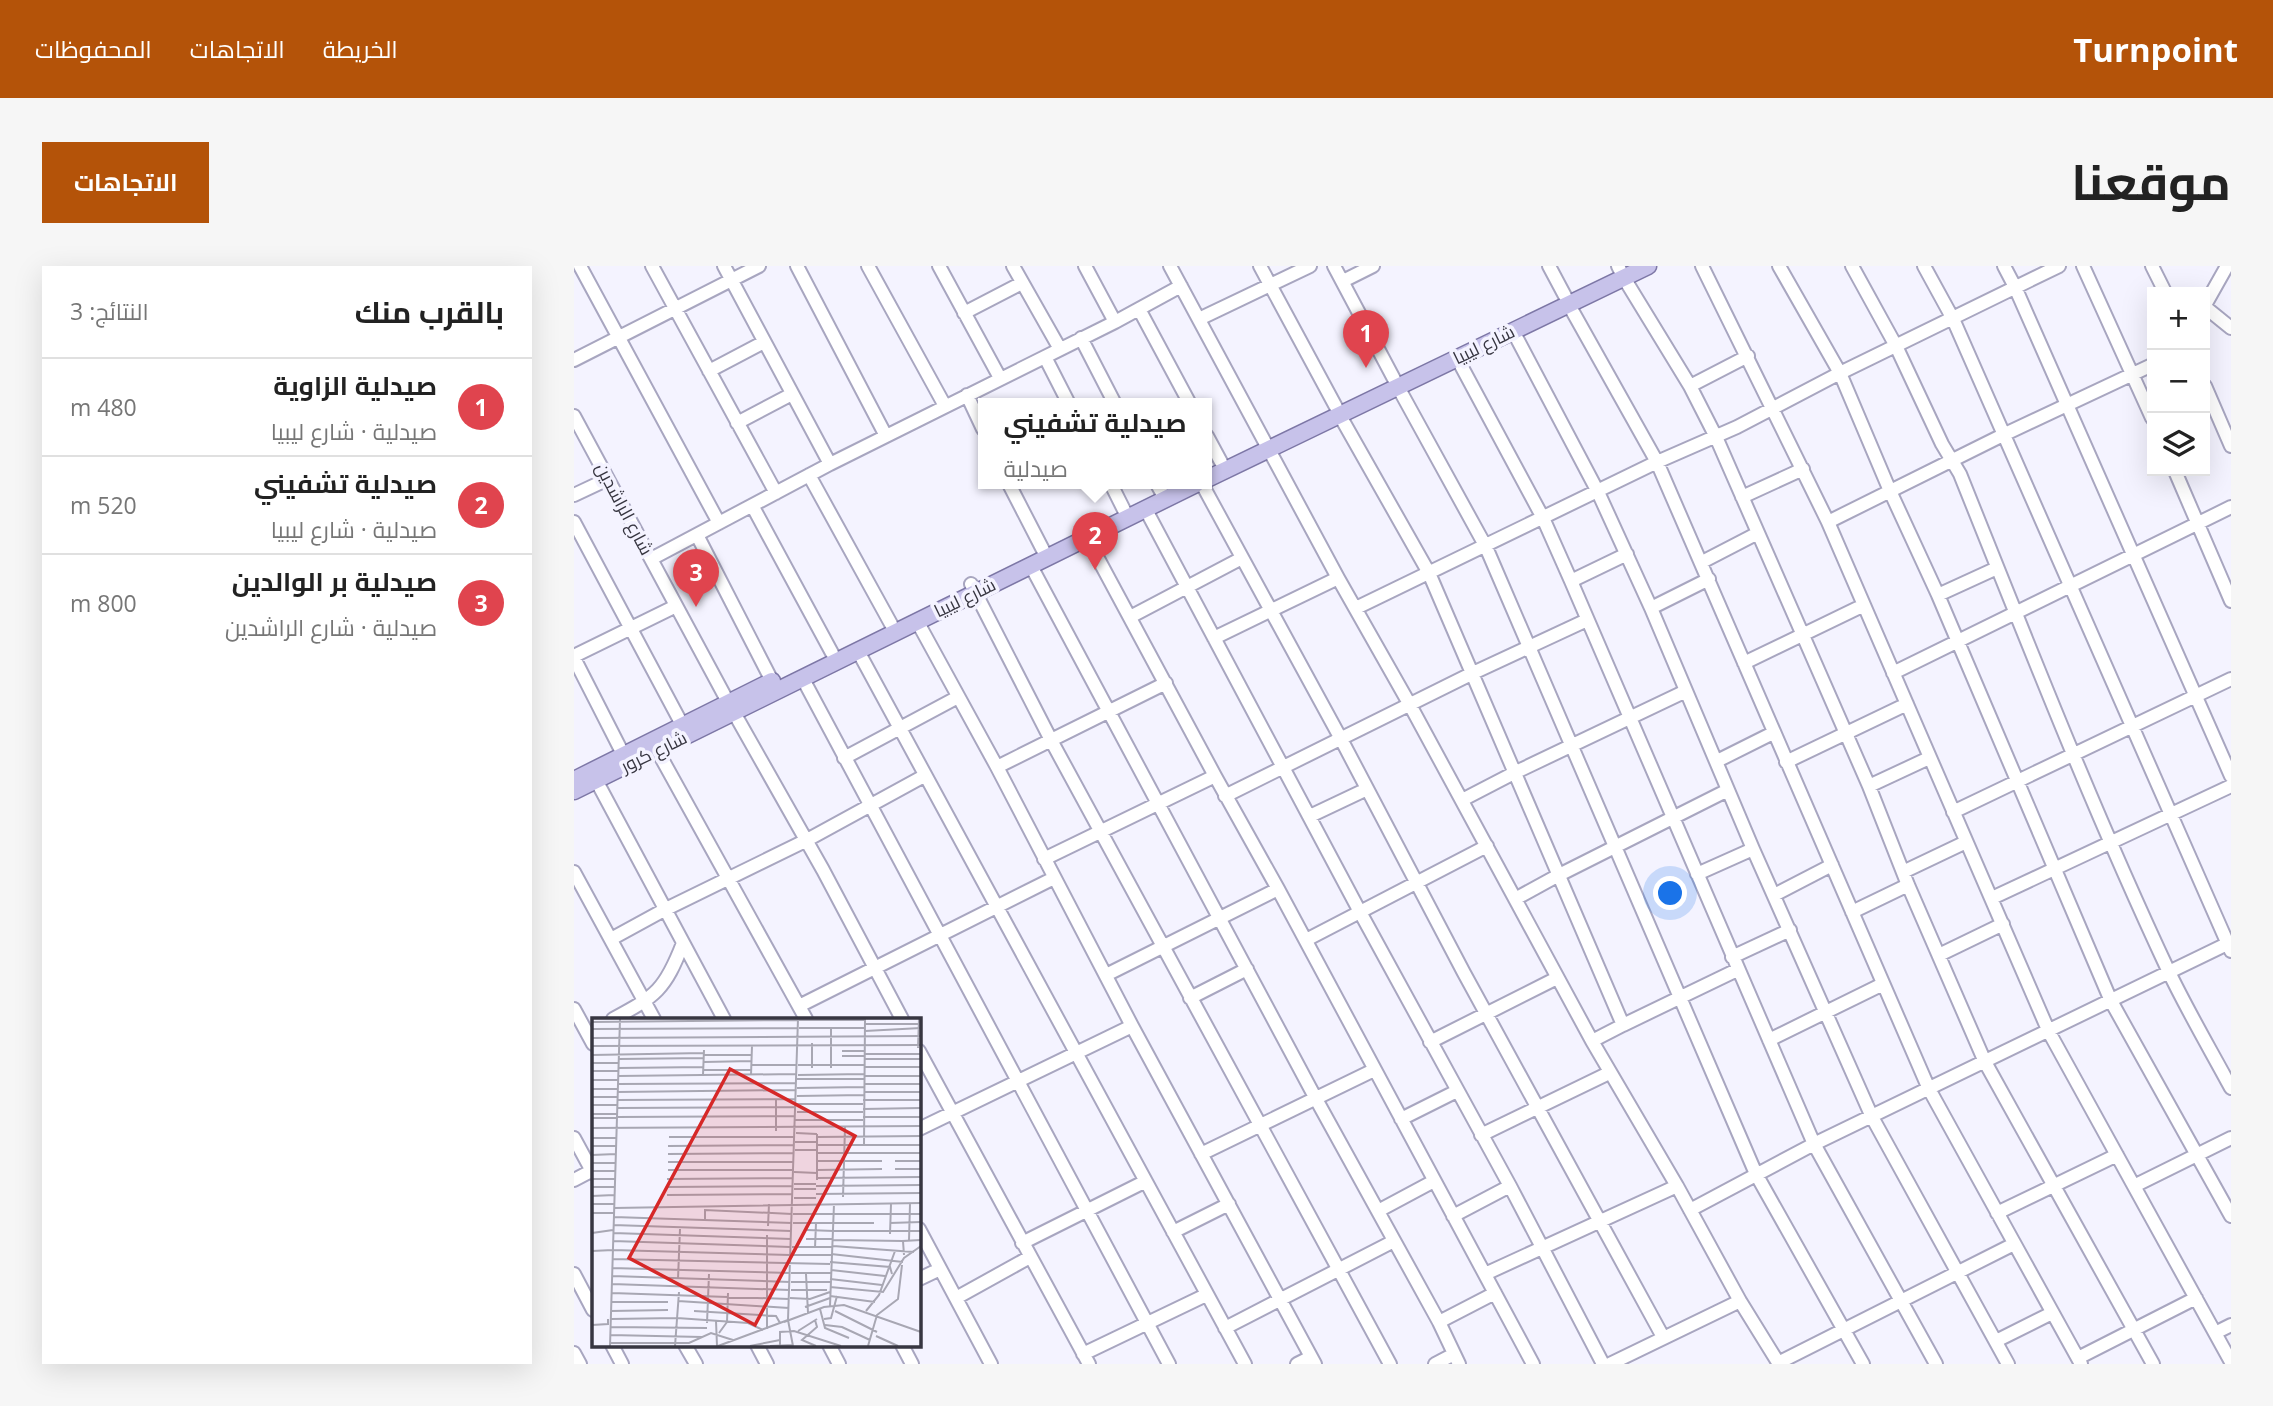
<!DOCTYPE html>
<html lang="ar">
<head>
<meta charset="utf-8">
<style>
  :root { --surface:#fff; --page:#f6f6f6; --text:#222; --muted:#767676; --line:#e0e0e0; --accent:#b45309 }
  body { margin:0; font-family:"Open Sans",Cairo,sans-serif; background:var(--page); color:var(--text); direction:rtl }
  .controls { position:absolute; right:21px; top:21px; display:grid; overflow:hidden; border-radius:0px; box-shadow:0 7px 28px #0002 }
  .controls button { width:63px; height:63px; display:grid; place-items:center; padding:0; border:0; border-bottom:2px solid var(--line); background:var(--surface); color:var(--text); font:35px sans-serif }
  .you { position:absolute; left:1097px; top:628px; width:24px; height:24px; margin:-18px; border:5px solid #fff; border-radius:50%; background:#1a73e8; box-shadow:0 0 0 10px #1a73e833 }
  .badge { display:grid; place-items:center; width:46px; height:46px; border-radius:50%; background:var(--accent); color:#fff; font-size:23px; font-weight:700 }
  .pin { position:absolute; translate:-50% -58px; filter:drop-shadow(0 2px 4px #0008) }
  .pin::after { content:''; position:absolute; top:37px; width:24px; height:21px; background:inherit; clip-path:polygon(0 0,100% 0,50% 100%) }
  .popup { position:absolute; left:404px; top:132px; width:234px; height:91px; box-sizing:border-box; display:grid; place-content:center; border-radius:0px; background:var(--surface); filter:drop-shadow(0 2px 5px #0005); font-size:23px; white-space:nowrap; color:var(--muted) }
  .popup b { font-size:26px; color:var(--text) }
  .popup::after { content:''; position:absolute; left:50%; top:100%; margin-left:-14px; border:14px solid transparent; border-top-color:var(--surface) }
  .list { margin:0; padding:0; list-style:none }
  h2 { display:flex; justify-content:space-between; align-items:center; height:91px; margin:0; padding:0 28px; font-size:30px }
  h2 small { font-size:23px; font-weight:400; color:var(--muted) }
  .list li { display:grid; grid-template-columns:46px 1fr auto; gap:21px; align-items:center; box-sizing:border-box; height:98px; padding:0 28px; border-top:2px solid var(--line) }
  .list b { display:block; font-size:26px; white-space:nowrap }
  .list p { margin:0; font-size:23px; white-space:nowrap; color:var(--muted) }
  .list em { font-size:23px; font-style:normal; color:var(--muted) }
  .icon { flex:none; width:38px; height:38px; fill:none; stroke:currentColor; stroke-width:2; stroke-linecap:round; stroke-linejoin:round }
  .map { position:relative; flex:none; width:1657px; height:1098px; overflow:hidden; direction:ltr; border-radius:0px }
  header { display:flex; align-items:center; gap:42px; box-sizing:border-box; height:98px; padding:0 35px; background:var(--accent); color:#fff }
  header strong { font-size:33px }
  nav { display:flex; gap:38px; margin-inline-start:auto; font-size:24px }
  .intro { display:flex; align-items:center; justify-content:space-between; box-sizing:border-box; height:168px; padding:0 42px }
  h1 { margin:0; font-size:49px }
  .button { padding:18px 32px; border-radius:0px; background:var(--accent); color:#fff; font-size:24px; font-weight:700 }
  main { display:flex; gap:42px; padding:0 42px }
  aside { flex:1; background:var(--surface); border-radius:0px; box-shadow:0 7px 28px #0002 }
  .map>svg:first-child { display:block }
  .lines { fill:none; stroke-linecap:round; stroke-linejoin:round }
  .minor-casing { stroke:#a8a6c0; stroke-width:16 }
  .major-casing { stroke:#7d77a6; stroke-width:19 }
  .minor { stroke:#fff; stroke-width:12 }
  .major { stroke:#c7c2ea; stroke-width:16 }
  .labels { text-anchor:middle; stroke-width:7; stroke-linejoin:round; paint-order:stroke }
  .street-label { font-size:18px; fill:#373641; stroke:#f4f3ff }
  .inset-road { fill:none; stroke:#a8a7b3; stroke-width:2 }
  .view { fill:#d62828; fill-opacity:0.15; stroke:#d62828; stroke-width:3.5 }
  .inset-edge { fill:none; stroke:#373641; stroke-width:3.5 }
</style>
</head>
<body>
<header>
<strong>Turnpoint</strong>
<nav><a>الخريطة</a><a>الاتجاهات</a><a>المحفوظات</a></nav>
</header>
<div class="intro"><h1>موقعنا</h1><a class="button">الاتجاهات</a></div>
<main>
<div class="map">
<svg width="1657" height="1098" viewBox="0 0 1657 1098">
  <rect width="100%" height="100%" fill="#f4f3ff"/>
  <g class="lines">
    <defs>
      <path id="minor" d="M6 0 145 257
        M78 0 202 227
        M150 0 256 198
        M223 0 312 170
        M294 0 371 140
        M365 0 426 112
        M439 0 486 83
        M511 0 541 56
        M596 0 764 312 836 439 1018 775 1103 920 1166 1035 1205 1098
        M686 0 762 141
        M760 0 820 113
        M975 0 991 30
        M1044 0 1046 4
        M1128 0 1254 256 1475 766 1657 1096
        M1205 0 1266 107 1316 225 1364 329 1537 735 1657 950
        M1278 0 1322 80 1368 178 1386 208C1453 375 1518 542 1594 704 1613 744 1636 783 1657 822
        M1350 0 1379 53 1657 685
        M1430 0 1441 21 1657 510
        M1509 0 1578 152
        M1578 0 1591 26
        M1050 12 1116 120 1142 171 1295 520 1334 619 1411 796 1579 1098
        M769 15 799 0
        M995 39 1083 196 1355 823 1507 1098
        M1631 39 1653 0
        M1631 41 1657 62
        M565 43 616 138
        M390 47 448 17
        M625 53 736 0
        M939 65 1024 226 1077 342 1179 583 1298 851 1434 1098
        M507 72 541 138
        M471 91 495 138
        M883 92 969 252 997 315 1240 878 1362 1098
        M0 94 185 0
        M135 105 190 76
        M1116 120 1174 90
        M1631 120 1657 180
        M824 121 912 281 1182 908 1289 1098
        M393 129 409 163
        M765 148 855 307 1049 759 1163 704
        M0 150 154 436 249 604 328 753
        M163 157 218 128
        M633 170 647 196
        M1601 205 1657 335
        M235 209 317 358
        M435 218 469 284
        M537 218 550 244
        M583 218 588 227
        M628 218 767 473 890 707 1089 1071
        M0 229 34 213
        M1168 231 1229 203
        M179 241 258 387
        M572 244 786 646 936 920 1029 1098
        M0 256 112 466
        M1254 256 1429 169 1578 99
        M123 269 198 415
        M513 272 641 510 704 623 959 1098
        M77 293 256 198 541 56 607 20
        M1128 296 1184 267
        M457 300 742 833 865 1056 885 1098
        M997 315 1053 288
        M397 318 478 476 816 1098
        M1364 329 1423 302
        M782 342 1083 196 1163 161 1266 107 1485 0
        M1077 342 1135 313
        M556 351 668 292
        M343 355 423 501 558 760 741 1098
        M640 372 764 312
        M284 385 671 1098
        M0 390 102 340
        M0 392 49 488
        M1170 397 1290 339
        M1319 407 1657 241
        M229 413 595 1098
        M83 484 232 753
        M270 492 384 431
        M1143 495 1199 467
        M1212 496 1333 438
        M423 501 592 417
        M22 514 150 753
        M1295 520 1355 492
        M651 530 899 407 1013 354
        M888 534 940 507 1112 425
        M1379 546 1657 413
        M736 550 793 523
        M470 593 641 510
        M0 606 80 753
        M1329 606 1392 576
        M1123 608 1179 583
        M1200 629 1258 599
        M1418 632 1657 520
        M941 633 983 610 1154 524
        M1278 646 1334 619
        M37 673 90 644 233 574 350 510
        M732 674 913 580
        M1365 689 1429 658
        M1158 691 1216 664
        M532 709 704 623
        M616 732 673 703
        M225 740 480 612
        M0 743 19 778
        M39 753C82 730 91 724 109 677
        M1195 774 1309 718
        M1018 775 1049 759
        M856 776 983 712
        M345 785 515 1098
        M827 853 883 825
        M345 863 558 760
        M907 869 1035 807
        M0 872 19 907
        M627 888 800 804
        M0 914 19 904
        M1560 920 1657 872
        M1116 944 1240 878 1657 676
        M804 945 860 915
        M1423 947 1543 889
        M879 950 936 920
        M345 963 417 1098
        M599 966 655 938
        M448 977 570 916
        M0 1008 19 1044
        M911 1008 1103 920
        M345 1013 366 1003
        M382 1032 456 991
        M865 1056 921 1027
        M651 1062 820 975
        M1641 1067 1657 1059
        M1422 1075 1478 1047
        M38 1079 48 1098
        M111 1079 122 1098
        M183 1079 193 1098
        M255 1079 265 1098
        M328 1079 338 1098
        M0 1087 6 1098
        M509 1088 632 1029
        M1504 1092 1622 1032
        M1204 1097 1440 978
        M723 1098 737 1091
        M861 1098 880 1088
        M1036 1098 1166 1035"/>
      <path id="major" d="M633 213 1074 0
        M0 514 198 415
        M0 525 622 218"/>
    </defs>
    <use href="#minor" class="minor-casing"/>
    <use href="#major" class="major-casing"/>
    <use href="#minor" class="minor"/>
    <use href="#major" class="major"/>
  </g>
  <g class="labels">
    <g class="street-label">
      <text transform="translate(910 79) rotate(-26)" y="6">شارع ليبيا</text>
      <text transform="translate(50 243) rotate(62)" y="6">شارع الراشدين</text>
      <text transform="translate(391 332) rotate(-26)" y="6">شارع ليبيا</text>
      <text transform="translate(80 486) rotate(-26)" y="6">شارع كرور</text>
    </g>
  </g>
  <g transform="translate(18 752)">
    <rect width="329" height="329" fill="#f4f3ff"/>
    <path class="inset-road" d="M207 2H273M0 4 206 2M273 6H327M207 10H273M0 11 205 10M273 13 329 10M0 20 329 18M0 28 329 27M326 30 327 1M250 33H273M273 36H329M0 37 112 35M112 37H160M250 38H273M27 41 112 40M272 41H329M112 44 160 43M0 45H26M159 47H204M206 47H272M272 49H329M26 50 112 49M220 50V25M239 50V10M111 52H159M0 53H26M111 57 112 32M159 57 160 28M206 57 272 56M26 58 204 56M272 58H329M205 61H272M0 62H26M26 66 204 65M272 66H329M205 70 272 69M0 71H26M25 74 204 72M272 74H329M205 78 272 77M0 79H25M25 82 204 81M271 82H329M205 86H271M0 87H25M25 90 203 89M271 91 329 90M205 94H271M0 96H25M25 99 203 98M271 99H329M0 100H25M203 102H271M0 110 329 108M184 113V81M204 115 225 116M77 119H202M225 119 329 118M0 120H24M203 124H225M225 127H329M272 127 273 1M0 128H24M76 128 202 127M203 132H225M225 135H329M76 136 202 135M0 137 24 136M225 143H290M303 143H329M76 144H202M0 145H23M303 151H329M76 152H201M225 152 290 151M0 153H23M202 154 225 155M225 160 329 159M0 161H23M75 161 201 160M225 162V116M202 166H224M224 168 329 167M0 169H23M75 169 201 168M202 171H224M224 176 329 175M75 177 201 176M0 178 22 177M251 179 253 109M202 180H224M0 186H22M22 190 329 185M0 195H22M201 196H329M22 199 200 205M113 201V192L200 196M201 205H282M298 205 329 204M21 207 199 213M176 208 177 186M215 212 242 213M242 213H329M0 215 21 212M21 215 199 221M298 216 299 186M214 221H241M241 222 311 223M317 222 318 186M21 223 198 229M241 228 322 234M200 229H241M223 230 224 205M21 232 198 237M0 233 21 232M239 236 311 244M199 237H239M312 237 311 223 329 222M20 241 238 246M238 244 298 249 300 256M20 250 198 255M239 252 293 258M199 255H239M214 256 216 295M20 258 198 264M86 261 88 211M238 261 290 267M199 264H238M20 266 197 272M238 269 291 274 312 240 329 228M199 272H235M20 275 197 281M238 278 283 284M198 280 218 281 238 274M86 283 197 290M19 284H76M238 288 242 186M213 289 238 280M228 291 233 310 257 320M19 293 76 292M102 293 184 298 188 305M243 293 285 314M274 293 287 277 303 233M19 301 85 300 156 305 171 312M232 301 239 300 245 278M196 302 201 328M196 302 206 1M223 302 225 309 210 322 224 328M124 303 125 328M192 304 232 289 252 287 329 314M115 305 117 256M0 307 16 306V301M233 307 250 309 278 322M19 309 115 310M175 311V217M206 313 225 301M127 315 135 304 136 275M18 317 110 319M284 318 306 328M18 325H97L119 315 141 322M188 327V314L202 313 249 328M18 328 28 1M83 328 87 274M126 328 196 302M158 328 188 322M178 328 201 327M276 328 285 297 306 281 310 247"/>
    <path class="view" d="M138 51 263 118 163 307 37 240Z"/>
    <rect width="329" height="329" class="inset-edge"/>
  </g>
</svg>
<div class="controls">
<button>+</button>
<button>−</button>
<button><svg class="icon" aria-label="layers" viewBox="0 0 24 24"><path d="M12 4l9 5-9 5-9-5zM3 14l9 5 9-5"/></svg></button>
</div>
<div class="you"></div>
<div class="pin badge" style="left:792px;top:102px;background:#e0444e">1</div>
<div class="pin badge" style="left:521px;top:304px;background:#e0444e">2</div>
<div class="popup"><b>صيدلية تشفيني</b>صيدلية</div>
<div class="pin badge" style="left:122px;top:341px;background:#e0444e">3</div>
</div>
<aside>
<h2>بالقرب منك<small>النتائج: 3</small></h2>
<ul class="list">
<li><span class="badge" style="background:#e0444e">1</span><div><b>صيدلية الزاوية</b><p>صيدلية · شارع ليبيا</p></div><em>480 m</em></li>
<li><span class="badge" style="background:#e0444e">2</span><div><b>صيدلية تشفيني</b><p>صيدلية · شارع ليبيا</p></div><em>520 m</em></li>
<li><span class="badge" style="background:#e0444e">3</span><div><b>صيدلية بر الوالدين</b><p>صيدلية · شارع الراشدين</p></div><em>800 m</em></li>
</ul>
</aside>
</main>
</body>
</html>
